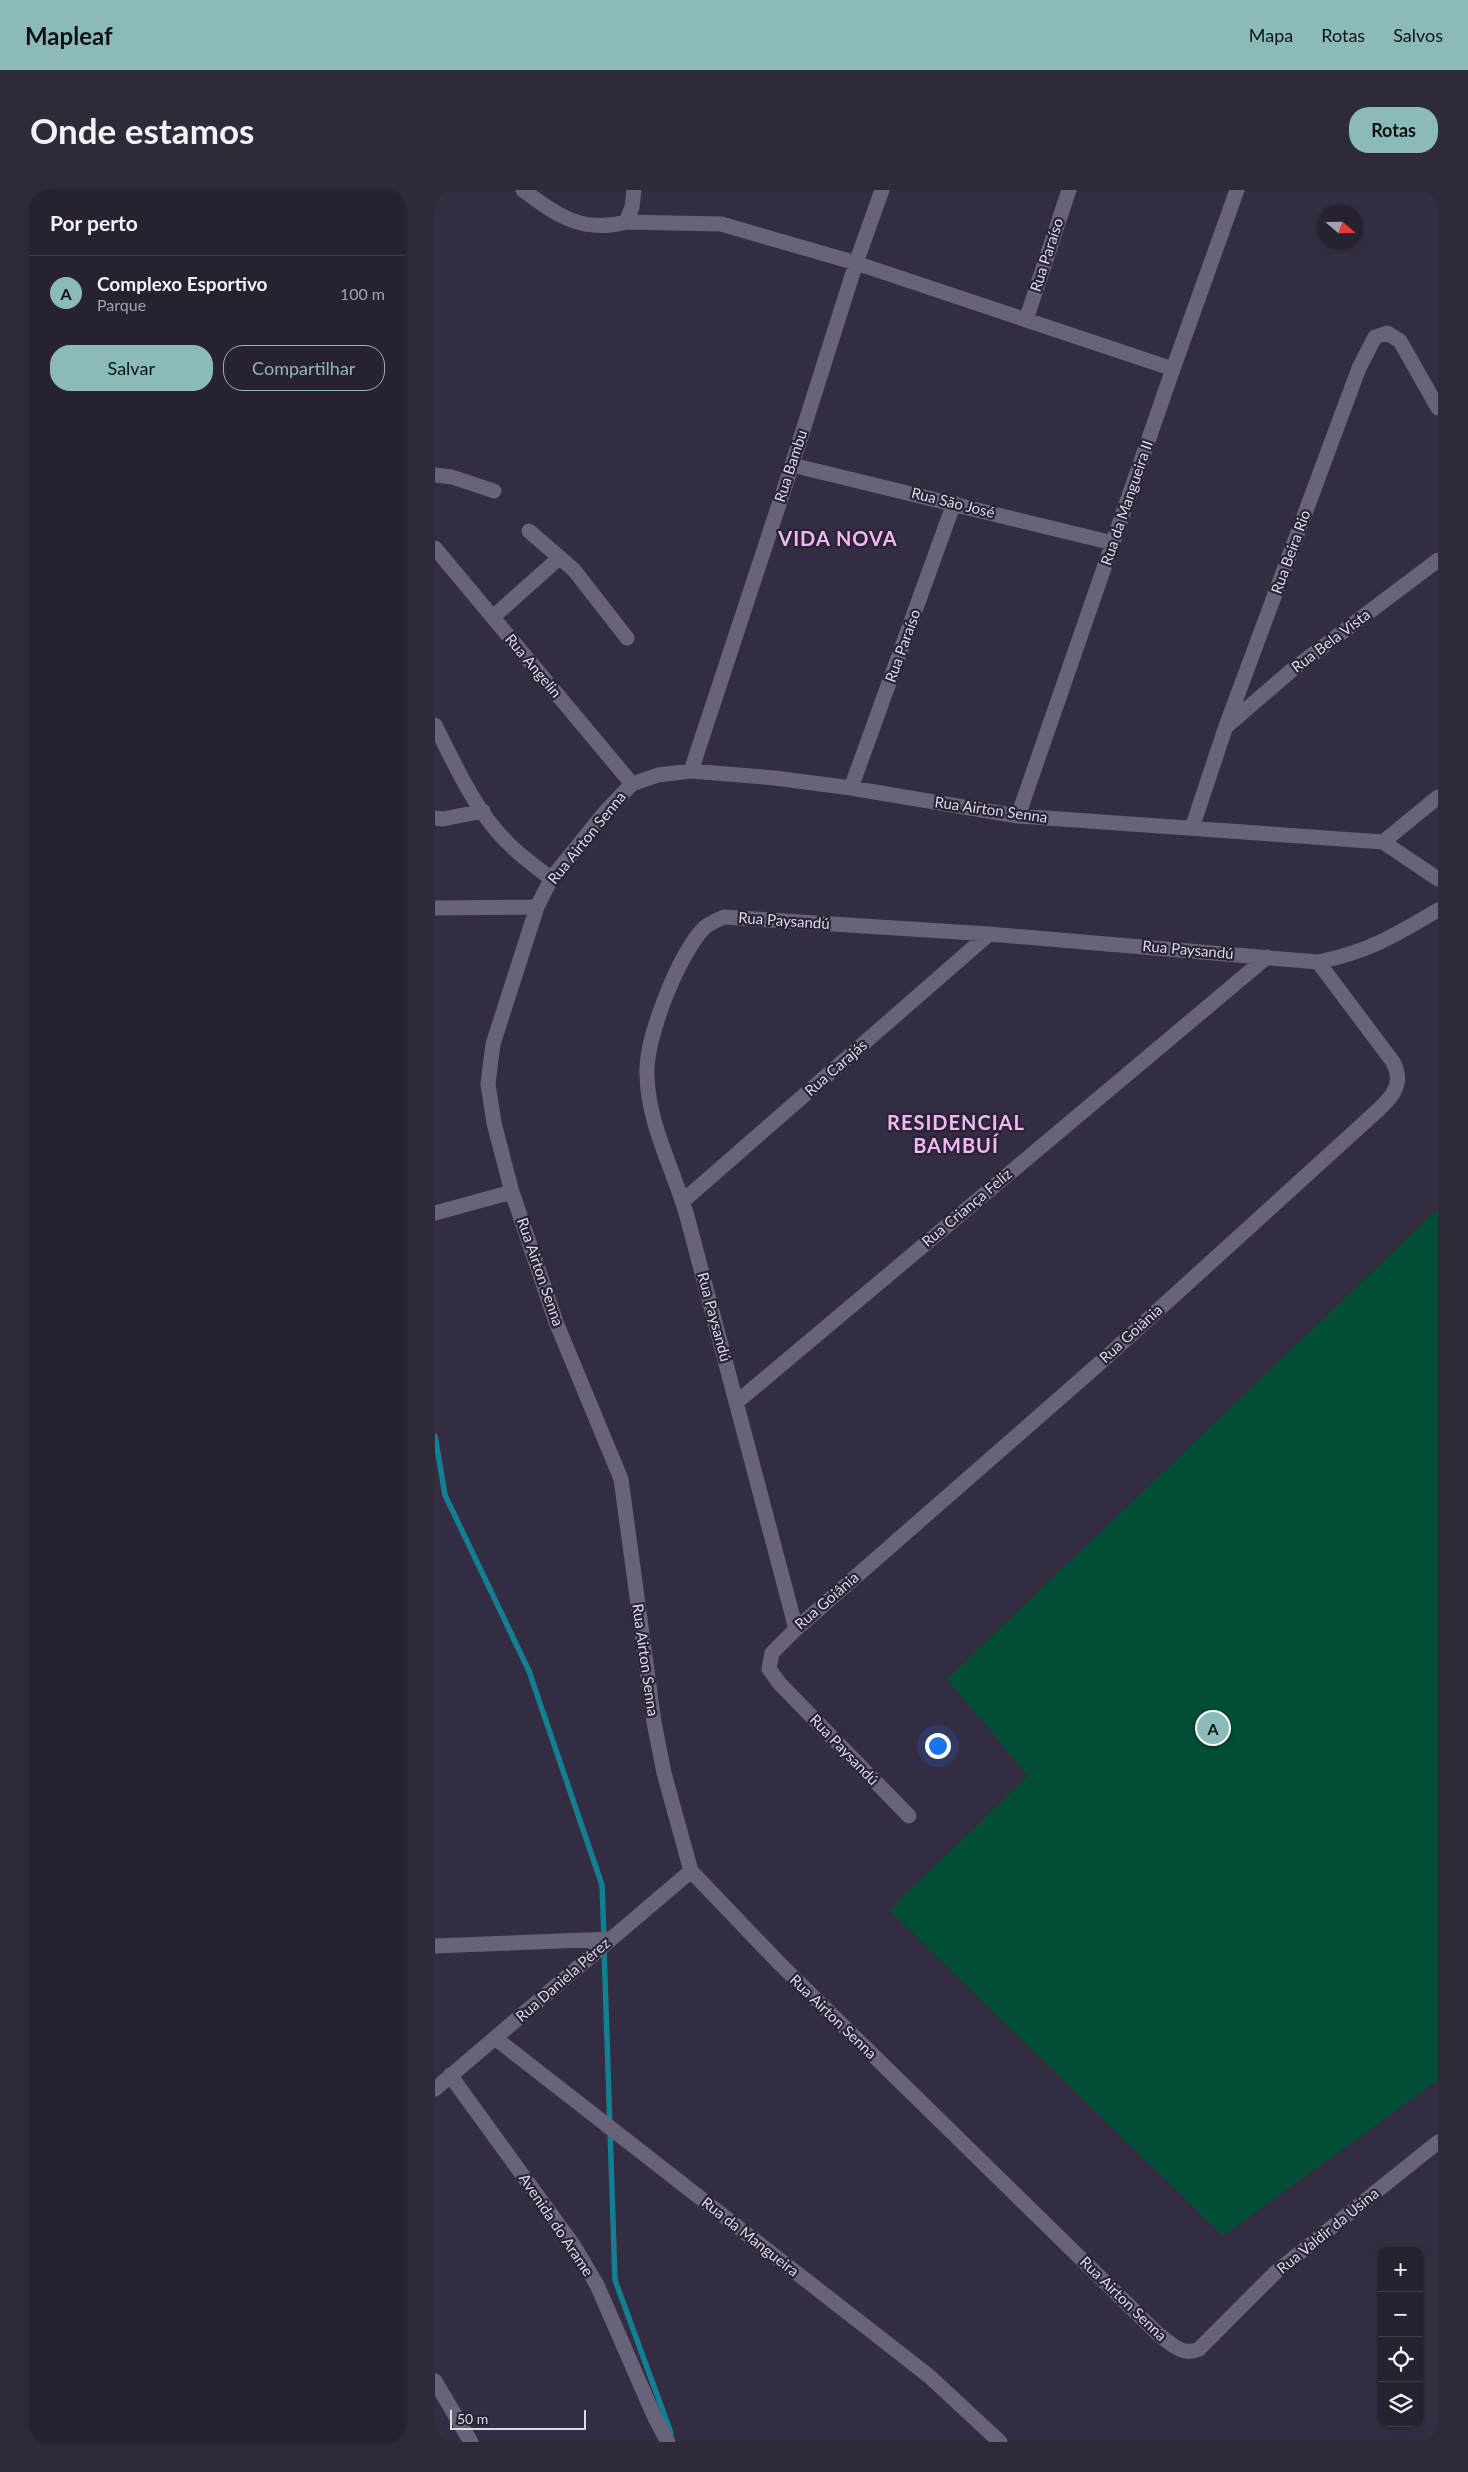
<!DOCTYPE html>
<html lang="pt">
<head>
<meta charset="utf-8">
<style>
  :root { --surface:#272130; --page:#2f2938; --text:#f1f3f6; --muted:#a4a3ab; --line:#433e4c; --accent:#8bbbb9 }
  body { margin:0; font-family:Lato,sans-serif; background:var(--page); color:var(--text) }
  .controls { position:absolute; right:15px; bottom:15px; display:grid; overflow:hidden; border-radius:10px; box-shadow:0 1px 4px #0004 }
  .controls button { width:45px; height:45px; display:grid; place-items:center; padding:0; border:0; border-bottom:1px solid var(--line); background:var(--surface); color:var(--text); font:25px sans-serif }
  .compass { position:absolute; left:883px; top:15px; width:45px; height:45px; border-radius:50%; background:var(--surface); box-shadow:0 1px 4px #0004; rotate:110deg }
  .scale { position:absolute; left:15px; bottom:12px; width:136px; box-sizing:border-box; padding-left:5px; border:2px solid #ded9e6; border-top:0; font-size:14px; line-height:18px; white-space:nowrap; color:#ded9e6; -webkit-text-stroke:4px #2a2236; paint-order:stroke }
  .you { position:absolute; left:502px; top:1555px; width:18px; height:18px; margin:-12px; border:4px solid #fff; border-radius:50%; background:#1a73e8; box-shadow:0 0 0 8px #1a73e833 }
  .badge { display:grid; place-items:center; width:32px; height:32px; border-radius:50%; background:var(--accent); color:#111; font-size:16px; font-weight:700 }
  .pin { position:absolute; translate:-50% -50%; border:2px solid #fff; box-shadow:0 1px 5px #0006 }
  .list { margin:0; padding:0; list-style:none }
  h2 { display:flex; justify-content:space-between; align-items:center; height:65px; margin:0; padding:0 20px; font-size:21px }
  h2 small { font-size:16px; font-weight:400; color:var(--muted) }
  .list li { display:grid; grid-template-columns:32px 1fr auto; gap:15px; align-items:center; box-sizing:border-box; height:75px; padding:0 20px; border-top:1px solid var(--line) }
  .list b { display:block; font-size:19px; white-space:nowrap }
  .list p { margin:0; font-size:16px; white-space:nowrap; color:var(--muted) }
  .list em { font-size:16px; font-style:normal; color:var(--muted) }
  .actions { display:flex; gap:10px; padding:15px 20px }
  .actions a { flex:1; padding:11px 0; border:1px solid var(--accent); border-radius:20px; text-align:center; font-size:18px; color:var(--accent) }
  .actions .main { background:var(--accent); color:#111 }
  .icon { flex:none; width:28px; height:28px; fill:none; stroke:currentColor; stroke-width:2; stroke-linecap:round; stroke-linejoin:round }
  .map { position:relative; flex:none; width:1003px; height:2252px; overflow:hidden; border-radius:20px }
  header { display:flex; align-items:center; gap:30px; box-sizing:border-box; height:70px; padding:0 25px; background:var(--accent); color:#111 }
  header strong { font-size:24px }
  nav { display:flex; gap:28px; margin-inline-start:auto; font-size:18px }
  .intro { display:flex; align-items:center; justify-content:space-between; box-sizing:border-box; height:120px; padding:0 30px }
  h1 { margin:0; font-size:35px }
  .button { padding:12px 22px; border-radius:20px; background:var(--accent); color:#111; font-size:18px; font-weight:700 }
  main { display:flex; gap:30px; padding:0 30px }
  aside { flex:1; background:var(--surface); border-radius:20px; box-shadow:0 1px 4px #0004 }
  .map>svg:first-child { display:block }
  .green { fill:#024d35 }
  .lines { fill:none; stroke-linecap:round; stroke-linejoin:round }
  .stream { stroke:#127f92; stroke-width:5.5 }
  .minor { stroke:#6a6278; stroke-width:15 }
  .labels { text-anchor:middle; stroke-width:4.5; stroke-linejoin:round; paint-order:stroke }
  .street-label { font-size:15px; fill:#ded9e6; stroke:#2a2236 }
  .district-label { font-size:20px; font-weight:bold; letter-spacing:1px; fill:#f1b9f4; stroke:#2a2236 }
</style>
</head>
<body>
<header>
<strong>Mapleaf</strong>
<nav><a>Mapa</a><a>Rotas</a><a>Salvos</a></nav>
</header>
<div class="intro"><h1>Onde estamos</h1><a class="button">Rotas</a></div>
<main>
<aside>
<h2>Por perto<small></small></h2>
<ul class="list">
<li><span class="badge">A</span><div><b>Complexo Esportivo</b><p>Parque</p></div><em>100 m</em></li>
</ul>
<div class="actions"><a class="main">Salvar</a><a>Compartilhar</a></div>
</aside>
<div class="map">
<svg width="1003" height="2252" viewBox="0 0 1003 2252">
  <rect width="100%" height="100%" fill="#342c40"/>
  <path class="green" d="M1003 1019V1890L788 2046 454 1720 593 1586 512 1489Z"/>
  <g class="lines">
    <path class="stream" d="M0 1246 10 1305 94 1481 167 1695 169 1748
      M169 1758 180 2090 236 2243"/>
    <path class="minor" d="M88 0C121 25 148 44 191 32L197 17 199 0
      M191 32 286 34 421 73 738 179
      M591 130 634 0
      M357 275 678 353
      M0 285 17 287 59 301
      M94 341 139 380 192 448
      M0 358 197 594
      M58 427 124 368
      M0 535C19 573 41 622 72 652 85 666 102 677 116 689
      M793 535 857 480 1003 370
      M256 581 357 275 421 73 447 0
      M416 598 519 313
      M583 626 738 179 802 0
      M0 628 8 629 48 621
      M757 638 791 536 924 178 940 147 952 143 965 151 1003 218
      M948 652 1003 607
      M1003 689 948 652 583 626 416 598 340 588 256 581 223 585 197 594 171 621 116 689 102 717 58 854 53 894 59 933 77 1002 121 1132 186 1289 219 1532 229 1583 256 1681 345 1774 723 2144C735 2153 748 2167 764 2159L841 2082 1003 1952
      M0 718 102 717
      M248 1011 554 744
      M0 1023 77 1002
      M302 1212 832 767
      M361 1439C325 1302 289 1166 253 1030 240 981 213 936 212 885 210 848 244 764 269 738 274 733 283 730 289 727L554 744 883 772C933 762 959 746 1003 720
      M474 1626 345 1494 334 1479 337 1463 361 1439 666 1172 930 932C948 915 973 899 958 872L883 772
      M0 1756 176 1749
      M60 1848 494 2186 565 2252
      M15 1885 139 2056 162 2095 220 2228 233 2252
      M0 1899 256 1681
      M0 2191 36 2252"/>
  </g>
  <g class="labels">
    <g class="street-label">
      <text transform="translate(612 65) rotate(-72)" y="5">Rua Paraíso</text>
      <text transform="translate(356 276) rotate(-72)" y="5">Rua Bambu</text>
      <text transform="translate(518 313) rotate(14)" y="5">Rua São José</text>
      <text transform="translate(692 313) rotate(-71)" y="5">Rua da Mangueira II</text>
      <text transform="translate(856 362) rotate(-70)" y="5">Rua Beira Rio</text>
      <text transform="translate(896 451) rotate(-37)" y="5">Rua Bela Vista</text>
      <text transform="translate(468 456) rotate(-70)" y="5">Rua Paraíso</text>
      <text transform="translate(98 476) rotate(50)" y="5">Rua Angelin</text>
      <text transform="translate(556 620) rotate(8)" y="5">Rua Airton Senna</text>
      <text transform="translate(152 648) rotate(-51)" y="5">Rua Airton Senna</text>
      <text transform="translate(349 731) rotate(4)" y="5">Rua Paysandú</text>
      <text transform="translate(753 760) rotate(5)" y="5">Rua Paysandú</text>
      <text transform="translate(401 878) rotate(-41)" y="5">Rua Carajás</text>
      <text transform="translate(532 1018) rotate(-40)" y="5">Rua Criança Feliz</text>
      <text transform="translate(105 1082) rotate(71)" y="5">Rua Airton Senna</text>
      <text transform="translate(279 1127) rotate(75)" y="5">Rua Paysandú</text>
      <text transform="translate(696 1144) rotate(-42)" y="5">Rua Goiânia</text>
      <text transform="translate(392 1411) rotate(-41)" y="5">Rua Goiânia</text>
      <text transform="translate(210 1470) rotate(82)" y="5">Rua Airton Senna</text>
      <text transform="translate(409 1560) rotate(46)" y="5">Rua Paysandú</text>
      <text transform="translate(128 1790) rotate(-41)" y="5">Rua Daniela Pérez</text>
      <text transform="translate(398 1827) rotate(44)" y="5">Rua Airton Senna</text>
      <text transform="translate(121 2035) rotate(56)" y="5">Avenida do Arame</text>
      <text transform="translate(893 2041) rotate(-39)" y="5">Rua Valdir da Usina</text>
      <text transform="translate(315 2047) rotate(38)" y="5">Rua da Mangueira</text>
      <text transform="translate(688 2109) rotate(44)" y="5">Rua Airton Senna</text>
    </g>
    <g class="district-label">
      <text x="403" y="356">VIDA NOVA</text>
      <text x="521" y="940">RESIDENCIAL<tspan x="521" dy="23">BAMBUÍ</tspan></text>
    </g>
  </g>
</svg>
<div class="controls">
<button>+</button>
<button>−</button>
<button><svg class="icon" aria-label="locate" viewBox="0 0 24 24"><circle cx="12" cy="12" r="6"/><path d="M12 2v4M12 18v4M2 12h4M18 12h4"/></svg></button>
<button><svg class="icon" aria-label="layers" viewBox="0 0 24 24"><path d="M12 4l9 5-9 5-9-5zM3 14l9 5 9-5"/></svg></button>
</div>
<svg class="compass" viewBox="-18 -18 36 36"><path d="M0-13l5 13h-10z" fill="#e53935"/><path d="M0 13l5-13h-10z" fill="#a4a3ab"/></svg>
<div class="scale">50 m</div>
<div class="you"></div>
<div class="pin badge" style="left:778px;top:1538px">A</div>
</div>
</main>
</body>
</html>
